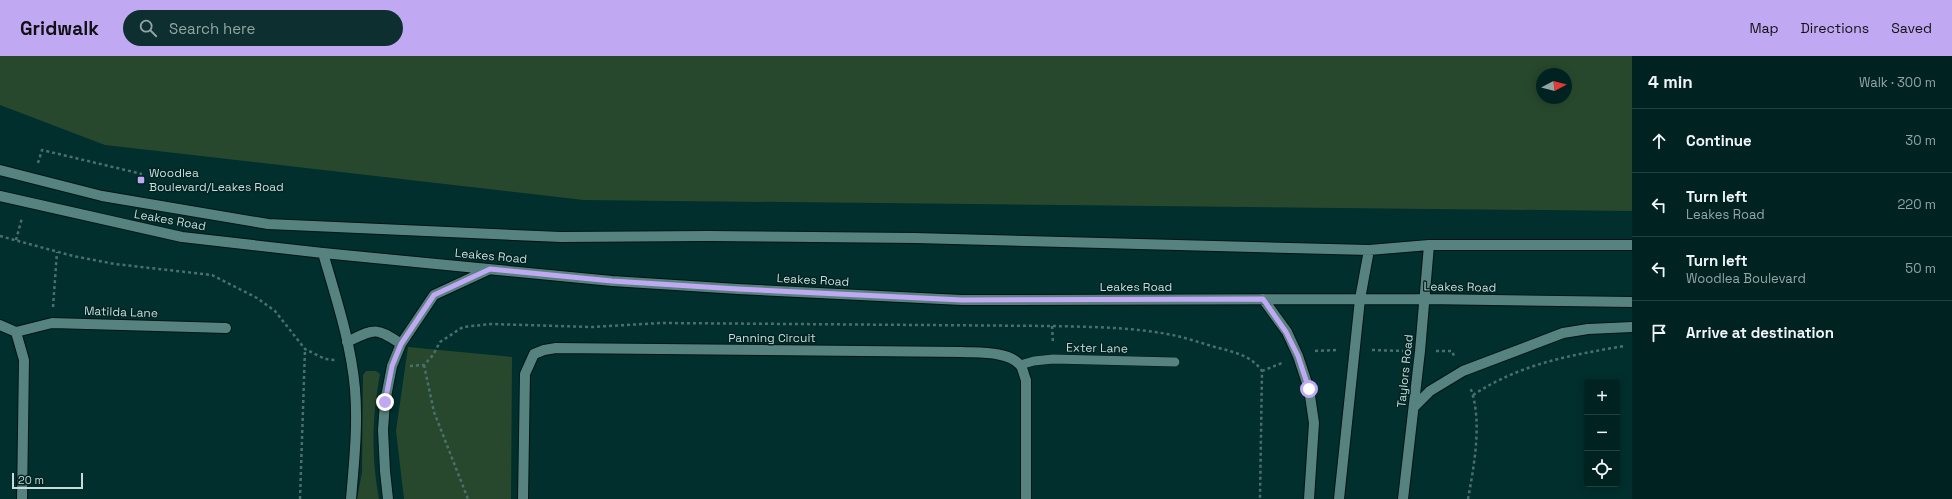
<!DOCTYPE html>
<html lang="en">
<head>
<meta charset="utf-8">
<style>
  :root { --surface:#002322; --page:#0e2f2f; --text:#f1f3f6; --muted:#95a4a5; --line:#224040; --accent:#c1a8f3 }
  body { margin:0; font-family:"Space Grotesk",sans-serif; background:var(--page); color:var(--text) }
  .controls { position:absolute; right:12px; bottom:12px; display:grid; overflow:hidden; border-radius:4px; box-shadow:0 2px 10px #0003 }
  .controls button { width:36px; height:36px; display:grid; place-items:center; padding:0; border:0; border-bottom:1px solid var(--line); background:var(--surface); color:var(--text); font:20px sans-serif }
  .compass { position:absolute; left:1536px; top:12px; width:36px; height:36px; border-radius:50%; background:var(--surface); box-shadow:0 2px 10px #0003; rotate:83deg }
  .scale { position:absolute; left:12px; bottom:10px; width:71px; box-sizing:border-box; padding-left:4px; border:2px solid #c5dcda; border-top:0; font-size:11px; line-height:14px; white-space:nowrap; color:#c5dcda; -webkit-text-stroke:3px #022422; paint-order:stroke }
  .stop { position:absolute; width:12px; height:12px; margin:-9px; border:3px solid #c1a8f3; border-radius:50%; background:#fff }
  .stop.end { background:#c1a8f3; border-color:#fff; box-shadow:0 1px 4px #0008 }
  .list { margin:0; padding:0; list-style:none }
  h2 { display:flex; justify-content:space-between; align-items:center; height:52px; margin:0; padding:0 16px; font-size:17px }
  h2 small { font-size:13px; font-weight:400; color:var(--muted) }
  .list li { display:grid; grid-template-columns:26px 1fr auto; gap:12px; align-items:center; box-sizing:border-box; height:64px; padding:0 16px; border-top:1px solid var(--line) }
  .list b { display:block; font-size:15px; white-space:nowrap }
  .list p { margin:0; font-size:13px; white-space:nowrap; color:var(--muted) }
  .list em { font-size:13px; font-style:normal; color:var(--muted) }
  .icon { flex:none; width:22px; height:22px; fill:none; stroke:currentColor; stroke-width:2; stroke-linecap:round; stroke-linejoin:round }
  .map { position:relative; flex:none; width:1632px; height:443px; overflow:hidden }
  header { display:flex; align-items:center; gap:24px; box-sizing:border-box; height:56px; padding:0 20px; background:var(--accent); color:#111 }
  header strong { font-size:19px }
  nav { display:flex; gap:22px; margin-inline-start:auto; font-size:14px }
  .search { width:280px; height:36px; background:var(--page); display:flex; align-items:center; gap:10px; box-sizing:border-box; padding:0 14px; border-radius:22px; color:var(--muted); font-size:15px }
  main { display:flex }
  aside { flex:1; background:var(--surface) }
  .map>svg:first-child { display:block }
  .green { fill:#28482d; fill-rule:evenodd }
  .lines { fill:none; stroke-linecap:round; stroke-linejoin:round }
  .service-casing { stroke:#011413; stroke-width:10 }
  .minor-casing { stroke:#011413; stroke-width:12 }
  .tertiary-casing { stroke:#011413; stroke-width:12 }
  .path { stroke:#4a706e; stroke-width:2.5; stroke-dasharray:3 3; stroke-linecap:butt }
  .service { stroke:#56827f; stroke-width:9 }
  .minor { stroke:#56827f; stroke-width:10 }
  .tertiary { stroke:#56827f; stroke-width:10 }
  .route { stroke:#c1a8f3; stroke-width:5 }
  .poi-dot { fill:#c1a8f3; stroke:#022422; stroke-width:1.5 }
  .labels { text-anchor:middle; stroke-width:3; stroke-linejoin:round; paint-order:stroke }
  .poi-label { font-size:12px; fill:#c5dcda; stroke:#022422; text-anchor:start }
  .street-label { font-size:12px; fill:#c5dcda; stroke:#022422 }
</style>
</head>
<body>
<header>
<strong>Gridwalk</strong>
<div class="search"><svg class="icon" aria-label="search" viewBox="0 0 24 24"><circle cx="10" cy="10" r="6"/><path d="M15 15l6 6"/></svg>Search here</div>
<nav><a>Map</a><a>Directions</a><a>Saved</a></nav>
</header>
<main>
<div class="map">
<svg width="1632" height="443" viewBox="0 0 1632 443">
  <rect width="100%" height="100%" fill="#002f2d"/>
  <path class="green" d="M0 0H1632V155L584 144 105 89 0 49ZM1542 18H1566V42H1542Z
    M408 291 512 301 511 443H404L396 375Z
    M366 315H376L380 318C372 363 371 398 379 443H357L362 416 363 319Z"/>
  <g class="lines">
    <defs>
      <path id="service" d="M1020 309 1034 305 1053 303 1175 306"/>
      <path id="minor" d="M0 269 16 276 24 304 22 443
        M16 276 52 267 226 272
        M523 443 525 318 534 298 544 294 556 292 962 296C978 297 1009 295 1020 309 1023 312 1024 320 1026 324V443"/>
      <path id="tertiary" d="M0 114 102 140 268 168 561 181 708 180 915 182 1369 194 1429 189H1632
        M0 140 182 181 323 197 612 225 738 233 962 244 1425 243 1632 246
        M323 197C336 242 351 287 355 333 358 370 354 407 351 443
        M1263 243 1287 276 1298 300 1309 333 1314 367 1309 443
        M347 286C374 273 375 270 401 288
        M1414 351 1430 335 1463 315 1563 277 1588 273 1632 271
        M388 443 385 415 383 374 385 346 392 310 401 288 434 239 488 214
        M1339 443 1360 243 1369 194
        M1403 443 1420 295 1429 189"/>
    </defs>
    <use href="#service" class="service-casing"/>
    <use href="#minor" class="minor-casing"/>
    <use href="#tertiary" class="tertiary-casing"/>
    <path class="path" d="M38 107 42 94 142 118
      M0 180 73 200 115 208 212 219 257 242 275 255 305 293 325 303 335 304
      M16 184 22 162
      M53 251 57 196
      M1052 270 1053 287
      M1372 294 1403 295
      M1315 295 1337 294
      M1436 295H1452L1454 300
      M424 309 434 356 468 443
      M410 310 424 309 433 299 440 286 463 271 491 268 592 271 661 267 1052 270C1093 271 1136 271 1177 280 1189 283 1202 287 1215 291 1233 296 1251 299 1262 315L1260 443
      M1262 315 1282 307
      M1473 339C1520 308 1570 299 1625 290
      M300 443 305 293
      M1468 443C1474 410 1483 363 1470 331"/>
    <use href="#service" class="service"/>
    <use href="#minor" class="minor"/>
    <use href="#tertiary" class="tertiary"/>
  </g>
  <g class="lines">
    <path class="route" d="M385 346 392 310 401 288 434 239 490 213 612 225 738 233 962 244 1263 243 1286 276 1298 300 1309 333"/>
  </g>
  <rect class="poi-dot" x="137" y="120" width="8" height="8" rx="2"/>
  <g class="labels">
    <g class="poi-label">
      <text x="149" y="121">Woodlea<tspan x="149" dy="14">Boulevard/Leakes Road</tspan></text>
    </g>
    <g class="street-label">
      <text transform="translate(170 164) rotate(10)" y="4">Leakes Road</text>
      <text transform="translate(491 200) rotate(5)" y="4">Leakes Road</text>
      <text transform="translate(813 224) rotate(3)" y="4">Leakes Road</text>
      <text x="1136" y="235">Leakes Road</text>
      <text transform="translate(1460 231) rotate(1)" y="4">Leakes Road</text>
      <text transform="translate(121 256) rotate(2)" y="4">Matilda Lane</text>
      <text x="772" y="286">Panning Circuit</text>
      <text transform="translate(1097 292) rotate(1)" y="4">Exter Lane</text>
      <text transform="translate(1405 315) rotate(-84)" y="4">Taylors Road</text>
    </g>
  </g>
</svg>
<div class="controls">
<button>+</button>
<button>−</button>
<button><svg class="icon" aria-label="locate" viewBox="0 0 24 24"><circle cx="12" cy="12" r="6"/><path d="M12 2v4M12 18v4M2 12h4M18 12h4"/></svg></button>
</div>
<svg class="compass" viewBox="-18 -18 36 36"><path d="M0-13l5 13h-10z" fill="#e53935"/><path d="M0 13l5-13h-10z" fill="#95a4a5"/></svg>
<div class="scale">20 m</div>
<div class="stop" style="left:1309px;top:333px"></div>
<div class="stop end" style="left:385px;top:346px"></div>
</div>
<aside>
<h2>4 min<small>Walk · 300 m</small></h2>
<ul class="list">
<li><svg class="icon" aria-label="ahead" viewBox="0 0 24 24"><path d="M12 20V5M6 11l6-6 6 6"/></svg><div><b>Continue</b></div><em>30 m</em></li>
<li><svg class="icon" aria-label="left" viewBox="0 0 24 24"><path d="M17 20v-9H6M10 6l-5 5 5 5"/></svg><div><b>Turn left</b><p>Leakes Road</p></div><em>220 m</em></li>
<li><svg class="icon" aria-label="left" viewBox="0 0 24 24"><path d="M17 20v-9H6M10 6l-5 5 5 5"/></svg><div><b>Turn left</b><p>Woodlea Boulevard</p></div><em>50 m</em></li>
<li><svg class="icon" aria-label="arrive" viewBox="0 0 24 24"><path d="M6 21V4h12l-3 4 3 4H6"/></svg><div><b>Arrive at destination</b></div></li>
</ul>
</aside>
</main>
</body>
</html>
